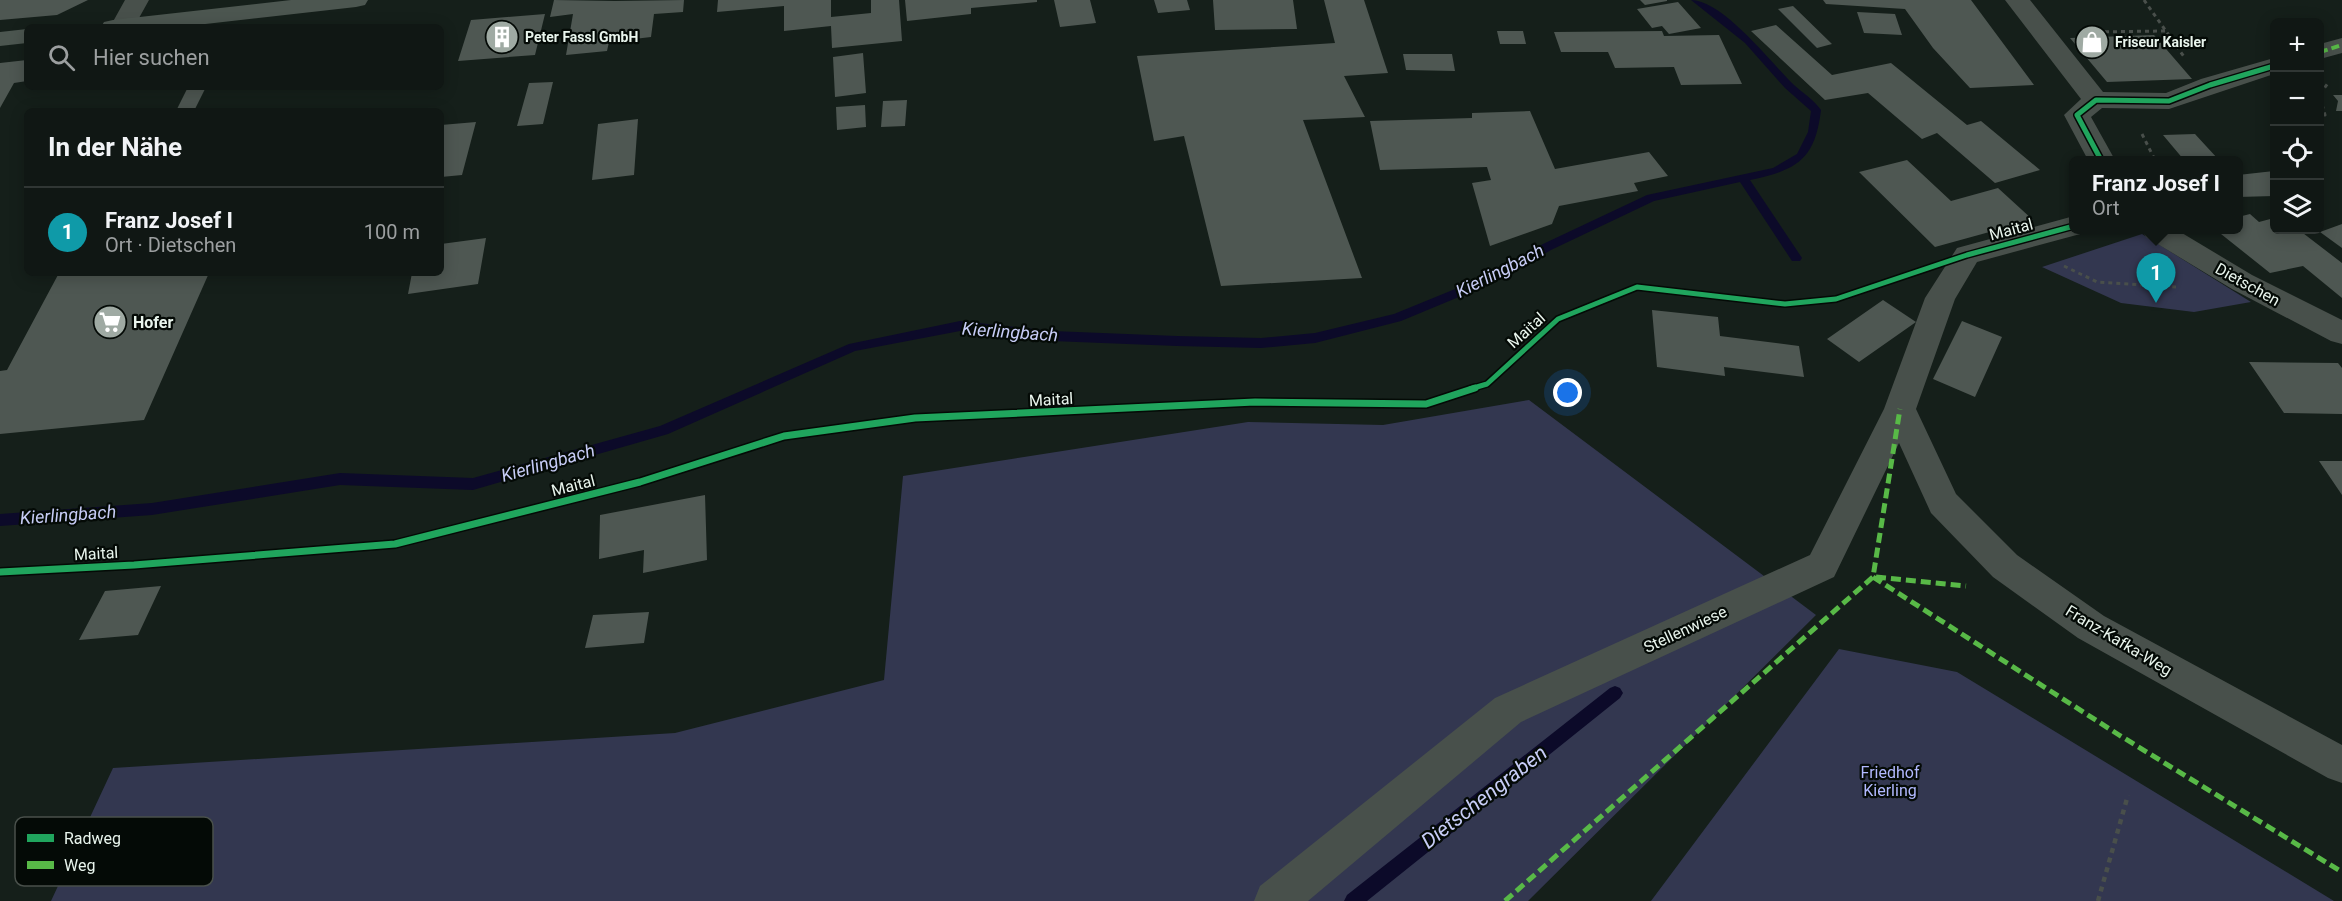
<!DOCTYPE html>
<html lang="de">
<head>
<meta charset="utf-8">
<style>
  :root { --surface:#101714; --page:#1e2422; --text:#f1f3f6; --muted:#9c9fa0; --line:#303634; --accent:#9faaa3 }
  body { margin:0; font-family:Roboto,sans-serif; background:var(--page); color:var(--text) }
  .controls { position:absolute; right:18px; top:18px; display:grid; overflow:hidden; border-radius:9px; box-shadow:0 3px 15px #0003 }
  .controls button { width:54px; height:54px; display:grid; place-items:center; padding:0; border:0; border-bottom:2px solid var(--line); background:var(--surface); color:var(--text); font:30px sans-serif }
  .you { position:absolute; left:1568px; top:393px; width:21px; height:21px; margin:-15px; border:4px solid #fff; border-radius:50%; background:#1a73e8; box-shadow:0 0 0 9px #1a73e833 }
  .badge { display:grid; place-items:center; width:39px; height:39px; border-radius:50%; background:var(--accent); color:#fff; font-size:20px; font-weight:700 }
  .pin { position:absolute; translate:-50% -50px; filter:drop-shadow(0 2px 3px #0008) }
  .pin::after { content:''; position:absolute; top:32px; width:21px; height:18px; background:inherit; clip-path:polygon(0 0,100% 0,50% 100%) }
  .popup { position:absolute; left:2069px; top:156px; width:174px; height:78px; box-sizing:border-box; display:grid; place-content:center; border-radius:9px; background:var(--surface); filter:drop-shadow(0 2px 4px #0005); font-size:20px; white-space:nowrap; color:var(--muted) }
  .popup b { font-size:22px; color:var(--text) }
  .popup::after { content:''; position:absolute; left:50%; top:100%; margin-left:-12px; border:12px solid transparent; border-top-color:var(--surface) }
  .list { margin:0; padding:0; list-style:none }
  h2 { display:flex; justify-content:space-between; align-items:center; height:78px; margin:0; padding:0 24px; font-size:26px }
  h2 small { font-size:20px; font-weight:400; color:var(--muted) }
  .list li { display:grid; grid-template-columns:39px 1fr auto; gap:18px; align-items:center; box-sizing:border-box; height:90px; padding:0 24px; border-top:2px solid var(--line) }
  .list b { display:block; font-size:22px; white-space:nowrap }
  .list p { margin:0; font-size:20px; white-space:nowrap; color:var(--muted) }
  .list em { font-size:20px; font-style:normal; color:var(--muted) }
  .icon { flex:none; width:33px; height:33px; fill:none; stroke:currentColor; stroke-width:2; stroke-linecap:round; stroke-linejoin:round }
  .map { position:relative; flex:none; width:2342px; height:901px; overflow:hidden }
  .search { position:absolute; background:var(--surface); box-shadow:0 3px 15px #0003; left:24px; top:24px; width:420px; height:66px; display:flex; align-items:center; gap:15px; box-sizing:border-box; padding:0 21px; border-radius:9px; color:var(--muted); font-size:22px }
  .panel { position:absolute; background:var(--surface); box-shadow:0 3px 15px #0003; left:24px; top:108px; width:420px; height:168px; border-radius:9px }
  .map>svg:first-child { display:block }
  .green { fill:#333750 }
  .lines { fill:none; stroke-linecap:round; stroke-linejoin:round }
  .stream { fill:#0c0a29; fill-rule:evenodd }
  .building { fill:#4e5752 }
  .path-far1 { stroke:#494f4b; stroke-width:3; stroke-dasharray:4 4; stroke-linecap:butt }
  .path { stroke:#494f4b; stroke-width:4.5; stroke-dasharray:5 5; stroke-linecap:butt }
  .minor { fill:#48504b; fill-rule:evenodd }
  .major { fill:#4c5650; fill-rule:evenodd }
  .quiet-far1 { stroke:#58b947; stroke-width:4; stroke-dasharray:8 4; stroke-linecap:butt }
  .quiet { stroke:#58b947; stroke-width:5; stroke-dasharray:10 5; stroke-linecap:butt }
  .cycleway-far1-casing { stroke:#040a06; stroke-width:8 }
  .cycleway-casing { stroke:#040a06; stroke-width:10 }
  .cycleway-far1 { stroke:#20a55d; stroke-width:5 }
  .cycleway { stroke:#20a55d; stroke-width:7 }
  .labels { text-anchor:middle; stroke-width:4.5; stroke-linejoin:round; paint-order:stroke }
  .far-poi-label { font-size:14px; font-weight:bold; fill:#e9f5ed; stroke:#040a06; text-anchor:start }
  .street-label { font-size:16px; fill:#e9f5ed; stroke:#040a06 }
  .poi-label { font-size:16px; font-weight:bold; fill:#e9f5ed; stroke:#040a06; text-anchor:start }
  .park-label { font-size:16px; fill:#b2b9ff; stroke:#040a06 }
  .water-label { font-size:18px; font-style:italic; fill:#c7ccf6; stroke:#040a06 }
  .near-water-label { font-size:21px; font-style:italic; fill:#c7ccf6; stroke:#040a06 }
  .key { fill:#040a06; stroke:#49504b; stroke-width:1.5 }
  .key-label { font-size:16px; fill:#e9f5ed }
</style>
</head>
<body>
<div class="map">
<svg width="2342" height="901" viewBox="0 0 2342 901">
  <rect width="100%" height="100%" fill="#151f1a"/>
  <path class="green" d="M2142 234 2251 302 2194 312 2121 303 2042 267Z
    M1529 400 1816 615 1528 901H51L113 768 675 733 884 680 903 476 1248 422 1383 425Z
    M1839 649 1957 672 2334 901H1651Z"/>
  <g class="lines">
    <path class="stream" d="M1691 0C1723 0 1771 63 1794 85 1803 93 1814 100 1821 110 1815 160 1797 170 1750 180L1802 258 1800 261H1792L1740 182 1654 201 1551 250 1495 282 1401 321 1315 343 1261 348 1177 346 1052 341 960 331 855 351 668 434 473 490 340 485 152 515 0 526V514L152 503 340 473 473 478 660 426 849 344 960 321 1052 331 1177 336 1261 338 1315 333 1394 314 1487 276 1543 244 1647 195 1773 168 1797 154 1808 132 1811 111 1785 88 1745 43Z
      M1615 686 1620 688 1623 693 1620 698 1367 901H1344L1347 895 1610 688Z"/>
  </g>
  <path class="building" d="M0 0H88L57 15 0 20Z
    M554 0 615 1 684 0 683 12 654 14 651 37 609 42 607 51 566 55 573 14 550 17Z
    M718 0H831V17L871 13V0H899L902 41 832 48 831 26 784 31V6L717 12Z
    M905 0H1037V2L971 8V14L907 21Z
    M1054 0H1090L1096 23 1060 27Z
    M1154 0H1187L1190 10 1158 13Z
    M1213 0H1293L1297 29 1215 30Z
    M1324 0H1364L1388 73 1344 76 1365 117 1303 120 1362 278 1221 286 1184 136 1154 141 1137 56 1335 43Z
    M1640 0H1667V1L1645 5Z
    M1823 0H1971L2034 85 1970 88 1933 48 1905 9 1826 4Z
    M1678 2 1701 28 1669 34 1662 26 1652 28 1637 9Z
    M1793 6 1832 44 1817 48 1778 9Z
    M1857 12 1895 14 1902 35 1864 33Z
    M545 14 535 55 458 61 471 20Z
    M1776 25 1832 75 1891 63 1967 125 1981 121 2040 170 1995 183 1937 133 1922 139 1868 93 1825 100 1751 31Z
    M1497 31H1523L1526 44H1500Z
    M1662 31 1664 36 1719 35 1742 84 1681 85 1674 67 1615 68 1608 52H1561L1554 32Z
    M2154 35 2192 79 2107 82 2070 38Z
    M863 53 866 93 835 97 833 57Z
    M1403 54H1452L1455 71 1406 70Z
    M27 60V81L14 83 0 108V63Z
    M553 82 543 124 517 126 529 83Z
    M188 87H206L194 111H176Z
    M2333 95H2342V111H2336L2338 101Z
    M907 100 905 126 881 127 883 101Z
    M865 105 866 127 837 130 836 107Z
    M1530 111 1555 169 1649 152 1668 176 1634 183 1638 191 1559 206 1552 224 1490 246 1472 183 1491 180 1487 167 1380 170 1370 121 1472 118V113Z
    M638 119 634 175 592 180 598 124Z
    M476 122 462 175 441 177V125Z
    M2195 134 2206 146 2219 160H2184L2163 135Z
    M1907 160 1951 201 1998 188 2033 220 1935 247 1859 172Z
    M2274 171V196L2238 197V175Z
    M2250 214 2259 222 2274 218V230H2299L2342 263V298L2303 266 2270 273 2216 230H2238V217Z
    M2342 224V248L2320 232Z
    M486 238 478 284 408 294 412 273H441V244Z
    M59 273H209L144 420 0 434V371L7 370Z
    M1883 300 1916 322 1859 362 1827 339Z
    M1652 310 1718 317 1720 336 1799 346 1804 377 1724 367 1725 376 1657 367Z
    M1962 321 2002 337 1975 397 1933 379Z
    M2249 362 2338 363 2342 368V414L2284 413Z
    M2319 461H2342V495Z
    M705 495 707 560 643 573 644 550 599 559 600 515Z
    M161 586 138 635 79 640 105 591Z
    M649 612 644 643 585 648 593 615Z"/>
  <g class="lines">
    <path class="path-far1" d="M2144 0 2185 58
      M2089 32 2165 31
      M2320 94 2328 83
      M2320 97 2325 115 2320 114
      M2142 134 2155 160
      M2064 266 2097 282 2176 287"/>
    <path class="path" d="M2098 901 2128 795"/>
    <path class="minor" d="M125 0H149L134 27H110Z
      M2005 0H2030L2103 92 2166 93 2201 79 2274 58V74L2169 109 2102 108 2091 117 2115 160H2088L2064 115 2081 99Z
      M2342 38V53L2320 59V44Z
      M2074 216V230H2086L2084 233 1977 262 1955 299 1916 409 1956 494 2017 555 2104 616 2342 745V783L2328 778 2078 638 1993 577 1931 513 1899 443 1834 577 1521 722 1308 901H1254L1260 886 1495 698 1810 555 1884 409 1925 298 1957 248Z
      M2142 230H2177L2252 275 2342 320V344L2331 341 2232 289 2146 237Z"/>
    <path class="major" d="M291 0H368L365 5 356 7 179 27H101L104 22 113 20Z
      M27 29V43L0 46V32Z"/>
    <path class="quiet-far1" d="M2320 52 2342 45"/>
    <path class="quiet" d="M1873 577 2119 735 2342 872
      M1876 577 1966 586
      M1505 901 1873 577 1900 409"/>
    <defs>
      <path id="cycleway-far1" d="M2101 160 2077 115 2096 100 2169 101 2210 85 2274 66
        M1470 389 1487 384 1558 319 1637 287 1785 304 1836 299 1967 255 2074 226"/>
      <path id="cycleway" d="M0 572 134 565 395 544 640 482 784 436 915 418 1255 402 1426 404 1475 388"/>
    </defs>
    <use href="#cycleway-far1" class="cycleway-far1-casing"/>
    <use href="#cycleway" class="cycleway-casing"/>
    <use href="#cycleway-far1" class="cycleway-far1"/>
    <use href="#cycleway" class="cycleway"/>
  </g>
  <defs>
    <symbol id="building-disc" viewBox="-11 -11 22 22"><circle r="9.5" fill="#9faaa3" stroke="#040a06"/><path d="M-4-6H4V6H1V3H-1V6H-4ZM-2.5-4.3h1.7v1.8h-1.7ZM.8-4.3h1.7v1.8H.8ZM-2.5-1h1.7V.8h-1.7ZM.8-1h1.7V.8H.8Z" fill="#fff"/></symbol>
    <symbol id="shop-disc" viewBox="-11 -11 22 22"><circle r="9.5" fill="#9faaa3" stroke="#040a06"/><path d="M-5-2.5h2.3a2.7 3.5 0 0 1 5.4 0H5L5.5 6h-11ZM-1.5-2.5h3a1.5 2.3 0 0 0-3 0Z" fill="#fff"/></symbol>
    <symbol id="supermarket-disc" viewBox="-11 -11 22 22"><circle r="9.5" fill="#9faaa3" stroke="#040a06"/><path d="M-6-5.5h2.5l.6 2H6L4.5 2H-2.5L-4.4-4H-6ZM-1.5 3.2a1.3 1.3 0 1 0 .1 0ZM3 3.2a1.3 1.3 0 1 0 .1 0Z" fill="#fff"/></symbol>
  </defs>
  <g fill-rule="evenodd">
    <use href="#building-disc" x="483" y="18" width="38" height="38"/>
    <use href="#shop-disc" x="2073" y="23" width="38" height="38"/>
    <use href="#supermarket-disc" x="91" y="303" width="38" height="38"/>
  </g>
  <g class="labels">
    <g class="far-poi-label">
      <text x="525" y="42">Peter Fassl GmbH</text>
      <text x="2115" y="47">Friseur Kaisler</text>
    </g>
    <g class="street-label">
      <text transform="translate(2011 229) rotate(-15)" y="6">Maital</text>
      <text transform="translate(2248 284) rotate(29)" y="6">Dietschen</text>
      <text transform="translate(1526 330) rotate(-42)" y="6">Maital</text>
      <text transform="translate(1051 399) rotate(-3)" y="6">Maital</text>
      <text transform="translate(573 485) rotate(-14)" y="6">Maital</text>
      <text transform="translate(96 553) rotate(-3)" y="6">Maital</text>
      <text transform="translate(1685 629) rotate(-25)" y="6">Stellenwiese</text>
      <text transform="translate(2119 640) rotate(31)" y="6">Franz-Kafka-Weg</text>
    </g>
    <g class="poi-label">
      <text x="133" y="328">Hofer</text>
    </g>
    <g class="park-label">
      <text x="1890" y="778">Friedhof<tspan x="1890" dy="18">Kierling</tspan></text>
    </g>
    <g class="water-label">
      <text transform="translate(1500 271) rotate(-27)" y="6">Kierlingbach</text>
      <text transform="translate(1010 332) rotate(4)" y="6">Kierlingbach</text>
      <text transform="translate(548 463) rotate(-16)" y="6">Kierlingbach</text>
      <text transform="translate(68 515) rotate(-4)" y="6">Kierlingbach</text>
    </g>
    <g class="near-water-label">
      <text transform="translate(1484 797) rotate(-38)" y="7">Dietschengraben</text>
    </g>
  </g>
  <rect x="15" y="817" width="198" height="69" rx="9" class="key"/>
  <rect x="27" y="834" width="27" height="8" fill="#20a55d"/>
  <rect x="27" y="861" width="27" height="8" fill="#58b947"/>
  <g class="key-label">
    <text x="64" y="844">Radweg</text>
    <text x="64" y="871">Weg</text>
  </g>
</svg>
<div class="controls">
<button>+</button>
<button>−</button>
<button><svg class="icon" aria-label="locate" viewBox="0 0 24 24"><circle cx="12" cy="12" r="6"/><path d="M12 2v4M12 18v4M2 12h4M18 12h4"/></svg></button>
<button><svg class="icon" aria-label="layers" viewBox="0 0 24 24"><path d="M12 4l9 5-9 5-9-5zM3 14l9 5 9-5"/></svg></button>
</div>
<div class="you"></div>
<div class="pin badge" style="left:2156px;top:303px;background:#0f9aa8">1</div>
<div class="popup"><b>Franz Josef I</b>Ort</div>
<div class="search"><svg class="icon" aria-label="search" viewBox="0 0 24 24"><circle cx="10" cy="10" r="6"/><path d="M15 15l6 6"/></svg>Hier suchen</div>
<section class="panel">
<h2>In der Nähe<small></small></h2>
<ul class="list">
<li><span class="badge" style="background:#0f9aa8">1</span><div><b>Franz Josef I</b><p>Ort · Dietschen</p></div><em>100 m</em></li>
</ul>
</section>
</div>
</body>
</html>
